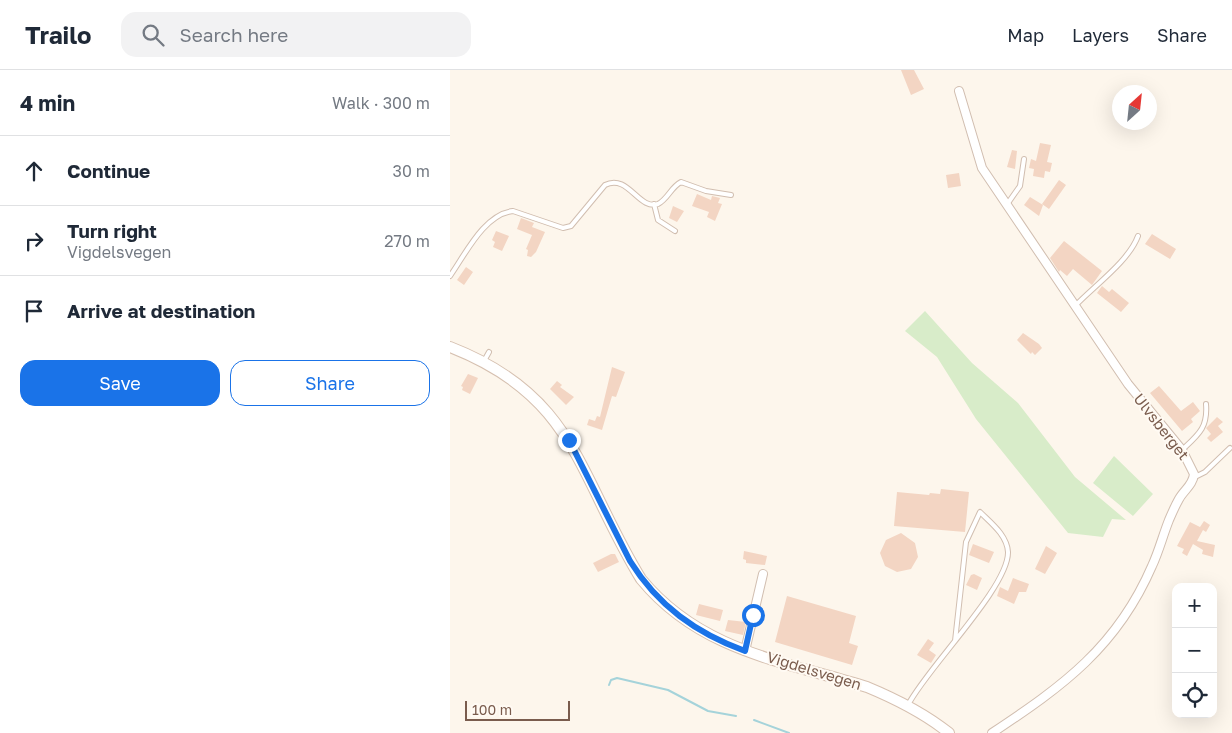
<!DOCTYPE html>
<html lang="en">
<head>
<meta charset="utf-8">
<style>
  :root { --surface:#fff; --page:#f2f2f3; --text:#1f2937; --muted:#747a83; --line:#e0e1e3; --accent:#1a73e8 }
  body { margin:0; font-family:"Golos Text",sans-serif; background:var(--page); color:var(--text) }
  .controls { position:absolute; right:15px; bottom:15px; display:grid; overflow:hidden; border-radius:10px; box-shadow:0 5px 20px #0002 }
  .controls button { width:45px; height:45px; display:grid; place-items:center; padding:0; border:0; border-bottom:1px solid var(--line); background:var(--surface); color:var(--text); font:25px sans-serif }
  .compass { position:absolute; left:662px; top:15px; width:45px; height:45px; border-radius:50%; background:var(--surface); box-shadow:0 5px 20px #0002; rotate:27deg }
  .scale { position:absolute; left:15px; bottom:12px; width:105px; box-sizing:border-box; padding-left:5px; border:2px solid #7a5c4d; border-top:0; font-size:14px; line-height:18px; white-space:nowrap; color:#7a5c4d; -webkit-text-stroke:4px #fffaf3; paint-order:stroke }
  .stop { position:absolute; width:15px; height:15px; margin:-11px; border:4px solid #1a73e8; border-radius:50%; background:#fff }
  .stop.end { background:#1a73e8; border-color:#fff; box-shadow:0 1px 5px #0008 }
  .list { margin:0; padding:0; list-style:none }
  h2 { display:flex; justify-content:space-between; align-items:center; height:65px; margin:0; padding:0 20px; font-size:21px }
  h2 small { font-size:16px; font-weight:400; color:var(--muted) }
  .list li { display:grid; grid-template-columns:32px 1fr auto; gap:15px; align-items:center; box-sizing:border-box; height:70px; padding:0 20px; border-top:1px solid var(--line) }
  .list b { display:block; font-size:19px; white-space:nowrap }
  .list p { margin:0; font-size:16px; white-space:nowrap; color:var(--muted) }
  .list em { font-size:16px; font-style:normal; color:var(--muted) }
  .actions { display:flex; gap:10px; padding:15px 20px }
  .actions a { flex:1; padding:11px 0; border:1px solid var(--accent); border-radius:15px; text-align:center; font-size:18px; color:var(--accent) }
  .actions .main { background:var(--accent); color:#fff }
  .icon { flex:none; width:28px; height:28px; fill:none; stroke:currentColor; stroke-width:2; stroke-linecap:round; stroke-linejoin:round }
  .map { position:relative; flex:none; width:782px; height:663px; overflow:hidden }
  header { display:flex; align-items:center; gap:30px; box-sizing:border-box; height:70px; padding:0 25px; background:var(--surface); border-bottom:1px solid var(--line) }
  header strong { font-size:24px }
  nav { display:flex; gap:28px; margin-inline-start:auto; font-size:18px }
  .search { width:350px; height:45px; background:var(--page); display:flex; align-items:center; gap:12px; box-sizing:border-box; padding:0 18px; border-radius:15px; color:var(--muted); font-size:19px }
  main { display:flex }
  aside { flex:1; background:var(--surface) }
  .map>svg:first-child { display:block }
  .green { fill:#d8ecc9 }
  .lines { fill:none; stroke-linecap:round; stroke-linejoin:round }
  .stream { stroke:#a5d3da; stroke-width:2 }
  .building { fill:#f3d5c3 }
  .service-casing { stroke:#d1beb0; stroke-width:6 }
  .minor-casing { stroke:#d1beb0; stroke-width:10 }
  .secondary-casing { stroke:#d6c0b0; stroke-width:12 }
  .service { stroke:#fff; stroke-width:4 }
  .minor { stroke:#fff; stroke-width:8 }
  .secondary { stroke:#fff; stroke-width:10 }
  .route { stroke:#1a73e8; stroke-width:6 }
  .labels { text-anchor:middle; stroke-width:4; stroke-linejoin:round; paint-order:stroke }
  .street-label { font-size:15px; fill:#7a5c4d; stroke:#fffaf3 }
</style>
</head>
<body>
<header>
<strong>Trailo</strong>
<div class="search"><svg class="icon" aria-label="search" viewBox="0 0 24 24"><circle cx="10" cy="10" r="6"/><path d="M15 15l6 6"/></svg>Search here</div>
<nav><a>Map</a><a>Layers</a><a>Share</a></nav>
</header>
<main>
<aside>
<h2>4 min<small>Walk · 300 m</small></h2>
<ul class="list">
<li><svg class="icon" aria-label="ahead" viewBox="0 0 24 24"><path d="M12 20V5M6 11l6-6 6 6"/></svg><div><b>Continue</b></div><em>30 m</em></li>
<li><svg class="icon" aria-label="right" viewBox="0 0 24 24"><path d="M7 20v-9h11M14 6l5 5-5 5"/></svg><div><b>Turn right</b><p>Vigdelsvegen</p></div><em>270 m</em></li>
<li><svg class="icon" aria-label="arrive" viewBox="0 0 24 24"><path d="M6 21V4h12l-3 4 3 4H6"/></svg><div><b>Arrive at destination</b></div></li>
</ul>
<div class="actions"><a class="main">Save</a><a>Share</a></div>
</aside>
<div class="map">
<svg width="782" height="663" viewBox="0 0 782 663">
  <rect width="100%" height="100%" fill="#fdf6ec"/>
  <path class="green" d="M475 241 522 293 568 333 625 407 676 450 662 449 653 467 618 463 526 349 487 287 455 261Z
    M664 386 703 424 683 446 643 413Z"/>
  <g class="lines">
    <path class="stream" d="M159 615 161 610 167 608 218 620 258 641 286 646
      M304 650 339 663"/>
  </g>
  <path class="building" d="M451 0H464L474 19 461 25Z
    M590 73 601 75 597 92 602 93 600 102 595 101 594 108 583 106 584 99 579 98 581 89 586 91Z
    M562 80 567 81 565 99 557 97Z
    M509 103 511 116 498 118 496 105Z
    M609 110 616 115 599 139 592 134Z
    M247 124 261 130 262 126 270 128 268 133 272 134 265 151 257 147 259 142 242 136Z
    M580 127 593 135 589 146 574 135Z
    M223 136 234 141 227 152 219 148Z
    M71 148 84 153 82 157 95 162 86 182 81 187 77 186 78 180 76 179 82 165 67 159Z
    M46 161 59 166 52 181 43 177 45 172 42 170Z
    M702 164 726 179 720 189 695 174Z
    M614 171 652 201 642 215 623 199 617 206 610 200 609 202 600 188Z
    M16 197 23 202 14 215 7 210Z
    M652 216 659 222 662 219 679 233 671 242 647 223Z
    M573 263 589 274 592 278 585 285 582 282 581 284 567 270Z
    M162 297 175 302 166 327 162 326 152 360 137 355 139 349 145 351 147 346 150 347Z
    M18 304 28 308 20 324 12 320 13 317 11 316Z
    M107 311 112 315 110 317 124 327 116 335 100 319Z
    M709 316 731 341 743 332 750 341 741 349 743 352 732 361 700 323Z
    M767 347 773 352 768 356 773 362 761 372 757 368 761 364 756 358Z
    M491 419 519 422 515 462 444 456 447 422 479 425 480 423 490 424Z
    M754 451 760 455 756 462 753 460 747 471 765 475 763 487 752 484 753 480 743 474 737 486 732 483 734 479 727 476 740 452 750 457Z
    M451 463 465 473 468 487 461 499 447 502 435 496 430 483 436 470Z
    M523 474 544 482 539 493 519 485Z
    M596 476 607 483 595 504 585 499Z
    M294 481 317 486 315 495 296 493V490L293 489Z
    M161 484H165L169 492 148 502 143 493Z
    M524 504 532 508 527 520 516 515 521 505Z
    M563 508 579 514 576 522H569L564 534 547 526 550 517 558 521Z
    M337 526 406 546 399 573 408 576 402 595 325 572Z
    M249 534 273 540 270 551 246 545Z
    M278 550 296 552 293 565 275 561Z
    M478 569 484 573 479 580 486 585 481 593 467 585Z"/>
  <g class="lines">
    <defs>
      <path id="service" d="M558 133 570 116 574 89
        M204 134 208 150 225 161
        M0 206C15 185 34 144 63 141L113 158 121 156 155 115C178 103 189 141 208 134 218 129 221 117 231 112L256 121 281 125
        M625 236C644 216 679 191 688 166
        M34 291 39 282
        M732 380C748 365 758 358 756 334
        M743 408 755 402 780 378
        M458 635C476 599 559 517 558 482 557 465 541 453 530 442L516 472 505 571"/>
      <path id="minor" d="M509 21 532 98 678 314 732 380 744 404C743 415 734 420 729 429 725 436 722 443 719 450 713 465 709 481 702 496 667 577 613 616 542 663
        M295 581 313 504"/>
      <path id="secondary" d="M0 277C126 326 128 406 191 509 250 581 333 591 417 617 446 629 474 643 499 663"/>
    </defs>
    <use href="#service" class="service-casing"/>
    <use href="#minor" class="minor-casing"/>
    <use href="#secondary" class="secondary-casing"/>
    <use href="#service" class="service"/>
    <use href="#minor" class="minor"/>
    <use href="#secondary" class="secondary"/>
  </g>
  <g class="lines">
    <path class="route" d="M119 370 180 491C208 536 246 563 295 581L303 545"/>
  </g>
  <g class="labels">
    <g class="street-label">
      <text transform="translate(711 357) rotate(52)" y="5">Ulvsberget</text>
      <text transform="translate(364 601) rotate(17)" y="5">Vigdelsvegen</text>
    </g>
  </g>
</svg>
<div class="controls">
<button>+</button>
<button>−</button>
<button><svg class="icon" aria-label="locate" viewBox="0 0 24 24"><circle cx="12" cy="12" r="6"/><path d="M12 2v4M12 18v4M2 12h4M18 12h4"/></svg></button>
</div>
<svg class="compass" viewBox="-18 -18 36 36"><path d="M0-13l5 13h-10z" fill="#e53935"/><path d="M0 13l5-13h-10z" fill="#747a83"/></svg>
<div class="scale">100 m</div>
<div class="stop" style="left:303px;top:545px"></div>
<div class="stop end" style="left:119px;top:370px"></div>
</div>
</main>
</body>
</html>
